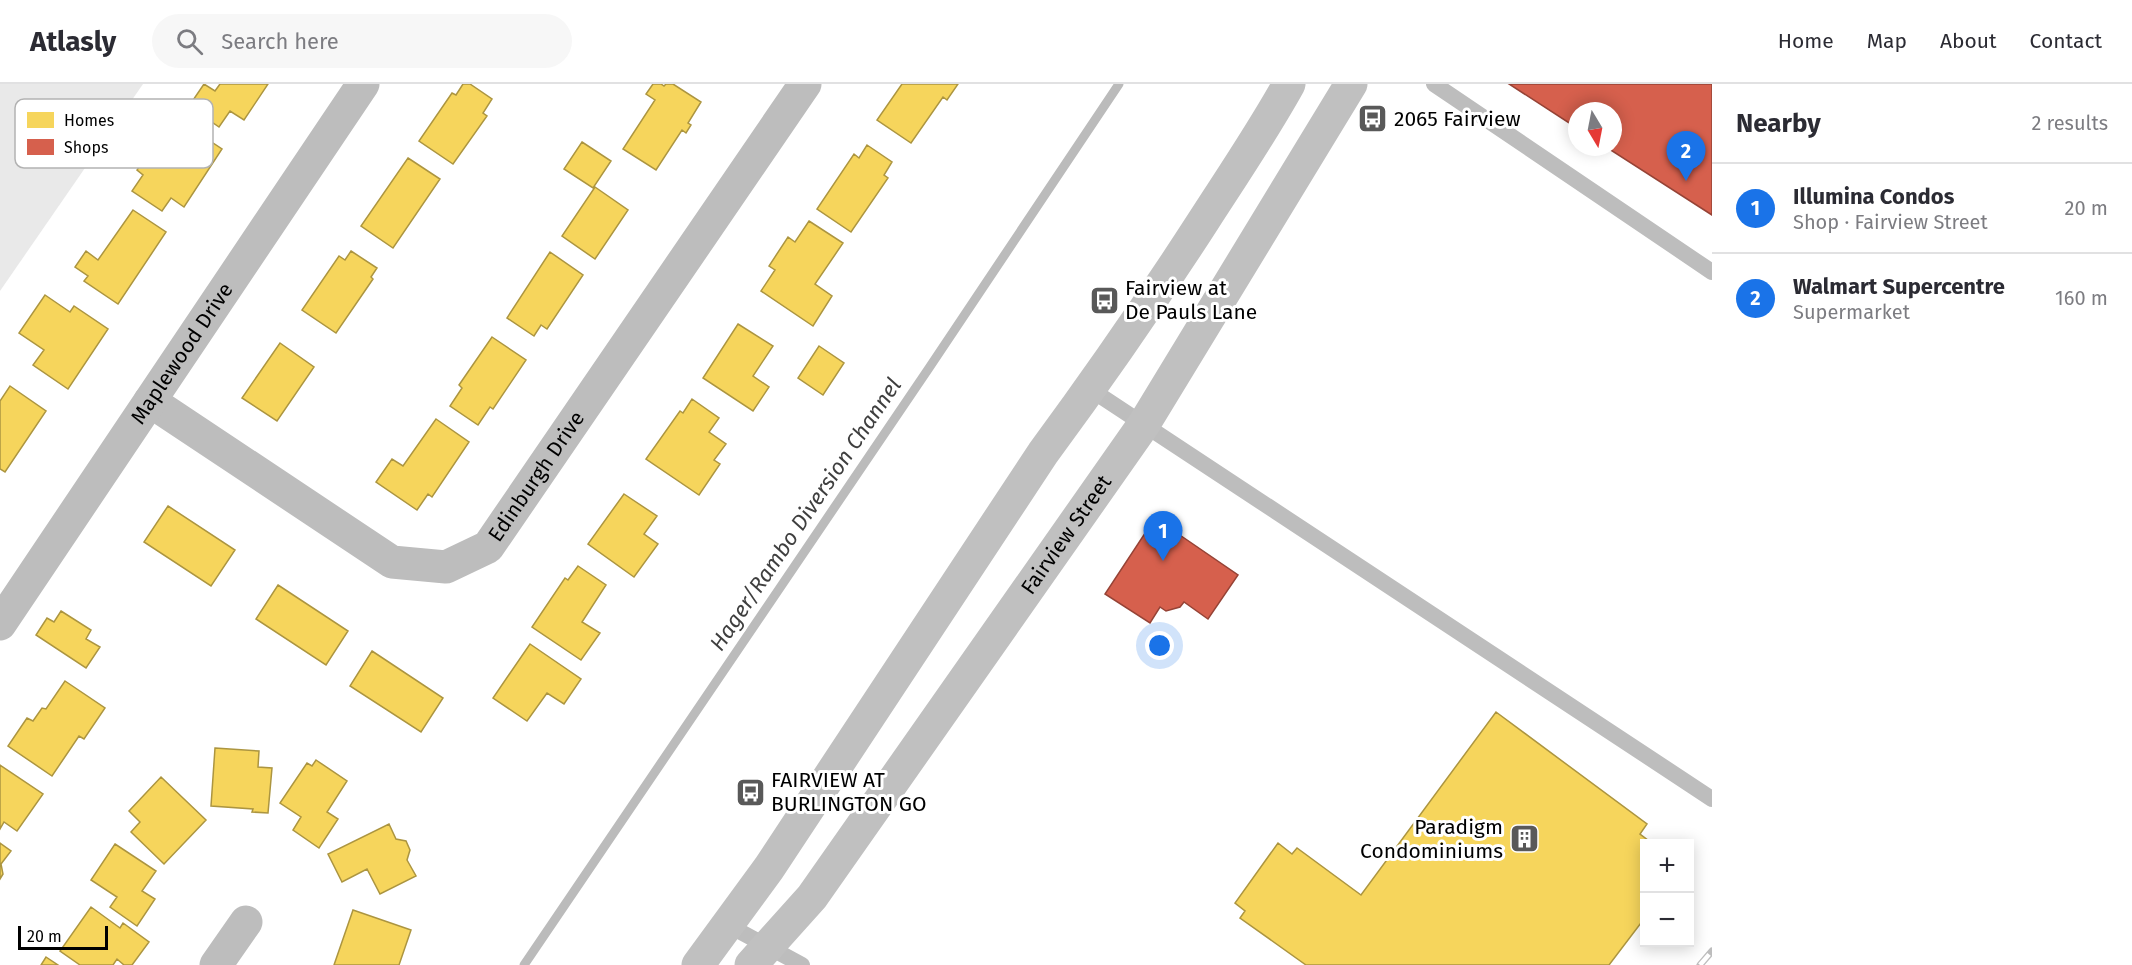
<!DOCTYPE html>
<html lang="en">
<head>
<meta charset="utf-8">
<style>
  :root { --surface:#fff; --page:#f7f7f7; --text:#2b2b33; --muted:#7c7c81; --line:#e1e1e2; --accent:#1a73e8 }
  body { margin:0; font-family:"Fira Sans",sans-serif; background:var(--page); color:var(--text) }
  .controls { position:absolute; right:18px; bottom:18px; display:grid; overflow:hidden; border-radius:0px; box-shadow:0 3px 15px #0003 }
  .controls button { width:54px; height:54px; display:grid; place-items:center; padding:0; border:0; border-bottom:2px solid var(--line); background:var(--surface); color:var(--text); font:30px sans-serif }
  .compass { position:absolute; left:1568px; top:18px; width:54px; height:54px; border-radius:50%; background:var(--surface); box-shadow:0 3px 15px #0003; rotate:170deg }
  .scale { position:absolute; left:18px; bottom:15px; width:90px; box-sizing:border-box; padding-left:6px; border:3px solid #000; border-top:0; font-size:16px; line-height:21px; white-space:nowrap; color:#000; -webkit-text-stroke:4px #fff; paint-order:stroke }
  .you { position:absolute; left:1160px; top:562px; width:21px; height:21px; margin:-15px; border:4px solid #fff; border-radius:50%; background:#1a73e8; box-shadow:0 0 0 9px #1a73e833 }
  .badge { display:grid; place-items:center; width:39px; height:39px; border-radius:50%; background:var(--accent); color:#fff; font-size:20px; font-weight:700 }
  .pin { position:absolute; translate:-50% -50px; filter:drop-shadow(0 2px 3px #0008) }
  .pin::after { content:''; position:absolute; top:32px; width:21px; height:18px; background:inherit; clip-path:polygon(0 0,100% 0,50% 100%) }
  .list { margin:0; padding:0; list-style:none }
  h2 { display:flex; justify-content:space-between; align-items:center; height:78px; margin:0; padding:0 24px; font-size:26px }
  h2 small { font-size:20px; font-weight:400; color:var(--muted) }
  .list li { display:grid; grid-template-columns:39px 1fr auto; gap:18px; align-items:center; box-sizing:border-box; height:90px; padding:0 24px; border-top:2px solid var(--line) }
  .list b { display:block; font-size:22px; white-space:nowrap }
  .list p { margin:0; font-size:20px; white-space:nowrap; color:var(--muted) }
  .list em { font-size:20px; font-style:normal; color:var(--muted) }
  .icon { flex:none; width:33px; height:33px; fill:none; stroke:currentColor; stroke-width:2; stroke-linecap:round; stroke-linejoin:round }
  .map { position:relative; flex:none; width:1712px; height:881px; overflow:hidden }
  header { display:flex; align-items:center; gap:36px; box-sizing:border-box; height:84px; padding:0 30px; background:var(--surface); border-bottom:2px solid var(--line) }
  header strong { font-size:28px }
  nav { display:flex; gap:33px; margin-inline-start:auto; font-size:21px }
  .search { width:420px; height:54px; background:var(--page); display:flex; align-items:center; gap:15px; box-sizing:border-box; padding:0 21px; border-radius:33px; color:var(--muted); font-size:22px }
  main { display:flex }
  aside { flex:1; background:var(--surface) }
  .map>svg:first-child { display:block }
  .green { fill:#e9e9e9 }
  .homes { fill:#f6d55c; stroke:#ac9540; stroke-width:1.5 }
  .shops { fill:#d6604d; stroke:#964336; stroke-width:1.5 }
  .lines { fill:none; stroke-linecap:round; stroke-linejoin:round }
  .stream { stroke:#bbb; stroke-width:9 }
  .service { stroke:#bdbdbd; stroke-width:16 }
  .minor { stroke:#bdbdbd; stroke-width:33 }
  .secondary { stroke:#c0c0c0; stroke-width:33 }
  .rail-casing { stroke:#bdbdbd; stroke-width:7 }
  .rail { stroke:#fff; stroke-width:4.5; stroke-dasharray:14; stroke-linecap:butt }
  .labels { text-anchor:middle; stroke-width:6; stroke-linejoin:round; paint-order:stroke }
  .poi-label { font-size:21px; fill:#000; stroke:#fff; text-anchor:start }
  .street-label { font-size:21px; fill:#000; stroke:#fff }
  .water-label { font-size:22px; font-style:italic; fill:#3f3f3f; stroke:#fff }
  .key { fill:#fff; stroke:#b2b2b2; stroke-width:1.5 }
  .key-label { font-size:16px; fill:#000 }
</style>
</head>
<body>
<header>
<strong>Atlasly</strong>
<div class="search"><svg class="icon" aria-label="search" viewBox="0 0 24 24"><circle cx="10" cy="10" r="6"/><path d="M15 15l6 6"/></svg>Search here</div>
<nav><a>Home</a><a>Map</a><a>About</a><a>Contact</a></nav>
</header>
<main>
<div class="map">
<svg width="1712" height="881" viewBox="0 0 1712 881">
  <rect width="100%" height="100%" fill="#fff"/>
  <path class="green" d="M0 0H143L0 207Z"/>
  <path class="homes" d="M204 0 215 7 220 0H268L244 36 230 27 219 43 189 22Z
    M463 0H470L492 15 483 29 487 32 453 80 419 57 452 9 456 11Z
    M653 0H661L664 2 666 0H673L701 18 688 39 691 41 686 49 682 46 656 86 623 65 655 16 646 10Z
    M902 0H958L947 16 943 13 911 59 877 36Z
    M189 43 222 65 184 123 171 114 162 127 132 107 143 91 137 86 157 56 173 67Z
    M582 58 611 77 593 104 564 85Z
    M867 61 892 78 884 91 888 94 851 148 817 125 854 70 859 74Z
    M408 74 440 95 393 164 361 142Z
    M595 103 628 126 595 175 562 152Z
    M133 126 166 148 118 220 84 197 88 192 75 183 86 167 98 176Z
    M809 137 843 159 815 200 832 212 813 242 761 207 775 186 769 182 788 153 795 158Z
    M351 167 377 184 371 193 373 195 336 249 302 226 339 172 345 176Z
    M550 168 583 191 547 245 541 241 534 252 507 234Z
    M45 211 70 228 74 222 108 245 68 305 33 281 44 266 19 249Z
    M738 240 773 262 753 292 769 303 753 327 703 294Z
    M492 253 526 276 493 325 490 323 478 341 450 322 462 304 459 301Z
    M280 259 314 283 277 337 242 314Z
    M819 262 844 279 823 311 798 294Z
    M10 302 46 327 5 388 0 385V317Z
    M692 315 719 334 709 348 726 360 714 376 720 380 699 411 646 375 680 327 683 329Z
    M436 335 469 358 432 413 428 410 417 426 376 398 392 375 403 382Z
    M624 410 657 432 644 450 658 460 634 493 588 460Z
    M168 422 235 466 211 502 144 458Z
    M578 482 606 501 582 538 600 549 581 576 532 543 565 494 568 496Z
    M278 501 348 547 326 581 256 535Z
    M61 527 91 546 86 555 100 563 86 584 36 551 47 534 54 538Z
    M530 560 581 595 564 620 547 609 527 637 493 614Z
    M372 567 443 614 421 648 350 602Z
    M65 597 105 624 84 655 79 652 52 692 8 662 27 634 33 637 42 624 46 625Z
    M1496 628 1647 740 1640 750 1653 760H1644V835L1609 881H1306L1240 834 1245 827 1235 819 1278 759 1292 770 1297 764 1361 811Z
    M215 664 259 667 258 683 272 684 268 729 252 728 253 725 211 722Z
    M316 676 347 697 327 728 338 735 319 764 293 746 301 733 280 719 307 679 312 682Z
    M0 681 43 710 17 747 4 738 0 745Z
    M161 693 206 736 164 780 131 748 140 738 129 727Z
    M389 740 396 755 406 757 410 766 407 776 416 792 380 810 367 785 342 798 328 770Z
    M0 759 11 767 1 780 3 790 0 795Z
    M115 760 156 787 142 807 155 815 137 842 110 823 117 813 91 796Z
    M91 823 120 844 123 839 149 858 132 881H124L117 875 113 881H80L60 867Z
    M353 826 411 846 399 881H334Z
    M46 873 58 881H41Z"/>
  <path class="shops" d="M1509 0H1712V131L1606 63H1613V27H1577V44Z
    M1155 434 1238 491 1208 535 1184 518 1180 523 1166 527 1160 523 1150 539 1105 510Z"/>
  <g class="lines">
    <path class="stream" d="M524 881 929 284 1119 0"/>
    <path class="service" d="M1434 0 1712 188
      M1090 305 1712 715
      M726 840 802 881"/>
    <g class="minor">
      <path id="s1" d="M150 317 392 478 446 483 488 463 805 0"/>
      <path id="s2" d="M0 540 363 0"/>
      <path d="M216 881 246 838"/>
    </g>
    <g class="secondary">
      <path d="M698 881 769 784 1043 369C1099 293 1153 215 1204 136 1233 91 1263 47 1289 0"/>
      <path id="s3" d="M751 881 812 813 1144 340 1351 0"/>
    </g>
    <defs>
      <path id="rail" d="M1700 881 1712 867"/>
    </defs>
    <use href="#rail" class="rail-casing"/>
    <use href="#rail" class="rail"/>
  </g>
  <defs>
    <symbol id="bus-square" viewBox="-11 -11 22 22"><rect x="-9" y="-9" width="18" height="18" rx="4" fill="#595959" stroke="#fff"/><path d="M-5-6H5V4H4V6H2V4H-2V6H-4V4H-5ZM-3.5-4V0h7V-4ZM-3.5 1.2v1.5H-2V1.2ZM2 1.2v1.5H3.5V1.2Z" fill="#fff"/></symbol>
    <symbol id="building-square" viewBox="-11 -11 22 22"><rect x="-9" y="-9" width="18" height="18" rx="4" fill="#595959" stroke="#fff"/><path d="M-4-6H4V6H1V3H-1V6H-4ZM-2.5-4.3h1.7v1.8h-1.7ZM.8-4.3h1.7v1.8H.8ZM-2.5-1h1.7V.8h-1.7ZM.8-1h1.7V.8H.8Z" fill="#fff"/></symbol>
  </defs>
  <g fill-rule="evenodd">
    <use href="#bus-square" x="1356" y="18" width="33" height="33"/>
    <use href="#bus-square" x="1088" y="200" width="33" height="33"/>
    <use href="#bus-square" x="734" y="692" width="33" height="33"/>
    <use href="#building-square" x="1508" y="738" width="33" height="33"/>
  </g>
  <g class="labels">
    <g class="poi-label">
      <text x="1394" y="42">2065 Fairview</text>
      <text x="1125" y="211">Fairview at<tspan x="1125" dy="24">De Pauls Lane</tspan></text>
      <text x="771" y="703">FAIRVIEW AT<tspan x="771" dy="24">BURLINGTON GO</tspan></text>
      <text x="1503" y="750" text-anchor="end">Paradigm<tspan x="1503" dy="24">Condominiums</tspan></text>
    </g>
    <g class="street-label">
      <text dy="7" stroke="none"><textPath href="#s2" startOffset="326">Maplewood Drive</textPath></text>
      <text dy="7" stroke="none"><textPath href="#s1" startOffset="477">Edinburgh Drive</textPath></text>
      <text dy="7" stroke="none"><textPath href="#s3" startOffset="534">Fairview Street</textPath></text>
    </g>
    <g class="water-label">
      <text transform="translate(805 430) rotate(-56)" y="8">Hager/Rambo Diversion Channel</text>
    </g>
  </g>
  <rect x="15" y="15" width="198" height="69" rx="9" class="key"/>
  <rect x="27" y="28" width="27" height="16" fill="#f6d55c"/>
  <rect x="27" y="55" width="27" height="16" fill="#d6604d"/>
  <g class="key-label">
    <text x="64" y="42">Homes</text>
    <text x="64" y="69">Shops</text>
  </g>
</svg>
<div class="controls">
<button>+</button>
<button>−</button>
</div>
<svg class="compass" viewBox="-18 -18 36 36"><path d="M0-13l5 13h-10z" fill="#e53935"/><path d="M0 13l5-13h-10z" fill="#7c7c81"/></svg>
<div class="scale">20 m</div>
<div class="you"></div>
<div class="pin badge" style="left:1163px;top:477px">1</div>
<div class="pin badge" style="left:1686px;top:97px">2</div>
</div>
<aside>
<h2>Nearby<small>2 results</small></h2>
<ul class="list">
<li><span class="badge">1</span><div><b>Illumina Condos</b><p>Shop · Fairview Street</p></div><em>20 m</em></li>
<li><span class="badge">2</span><div><b>Walmart Supercentre</b><p>Supermarket</p></div><em>160 m</em></li>
</ul>
</aside>
</main>
</body>
</html>
